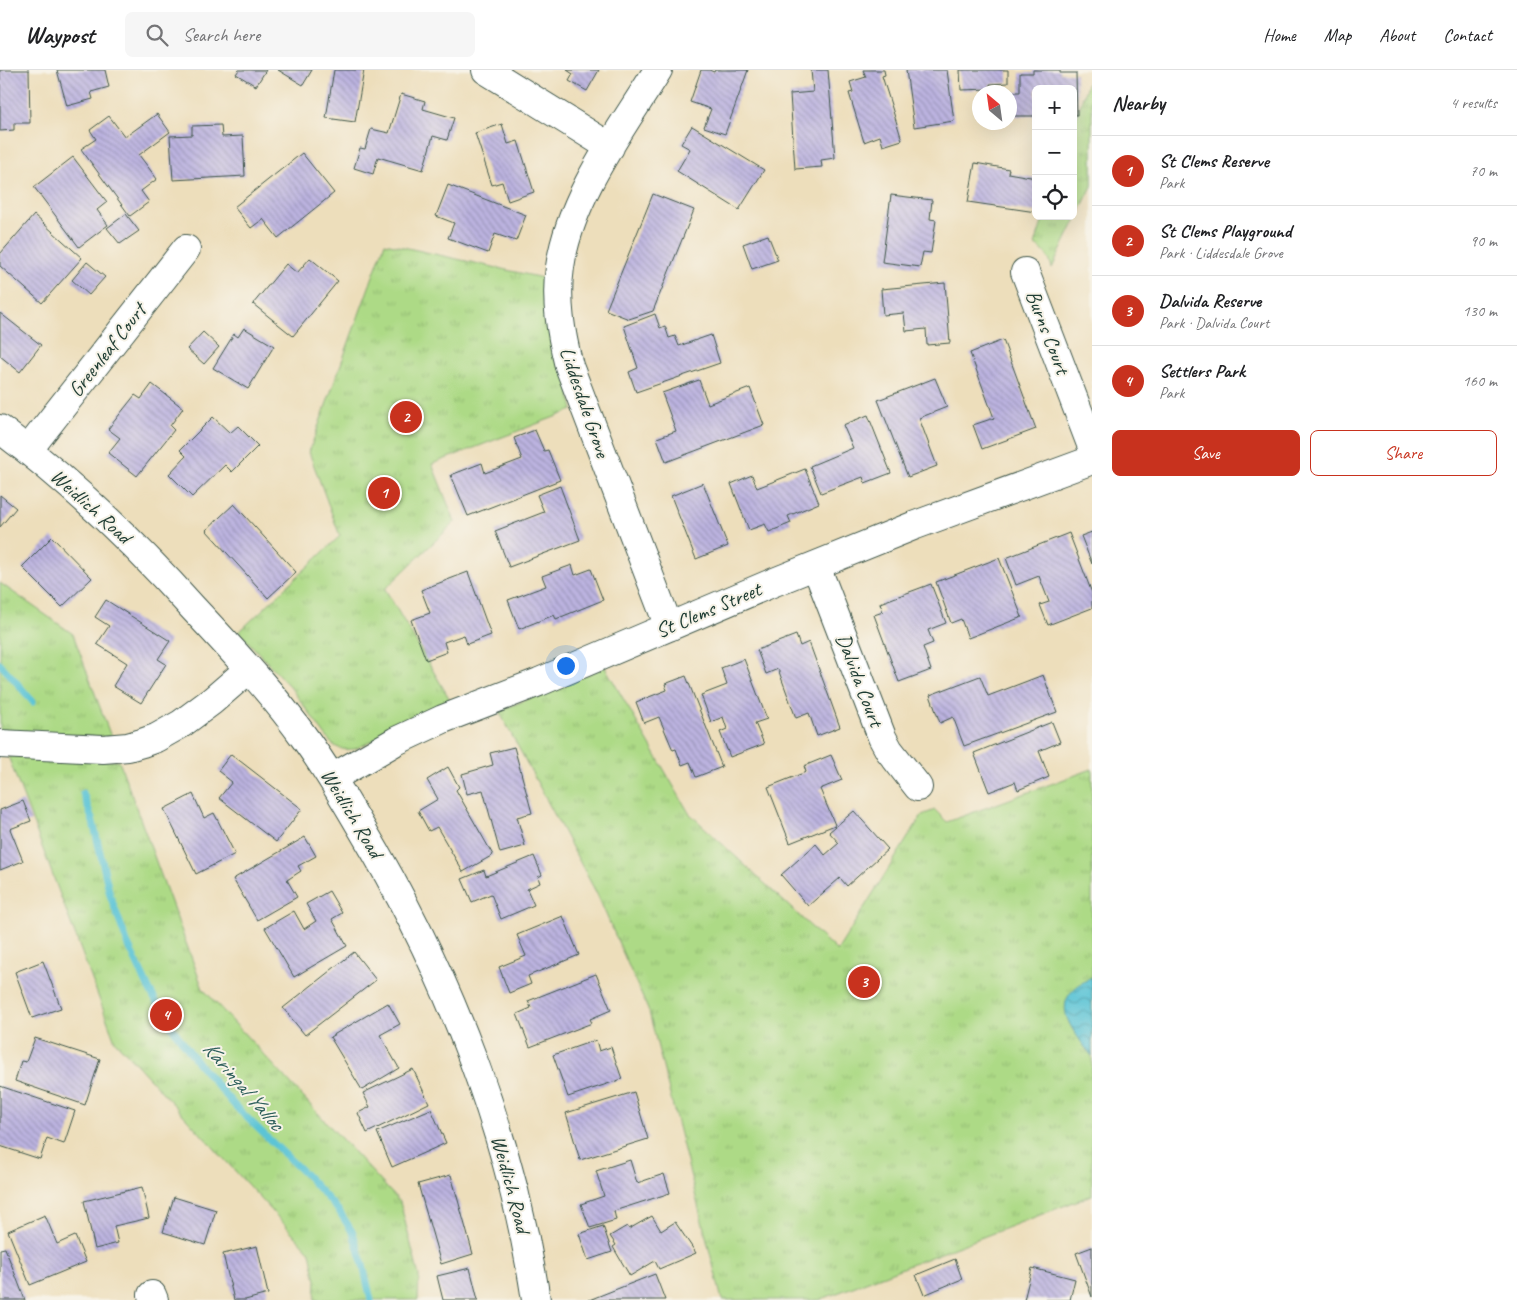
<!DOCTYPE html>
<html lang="en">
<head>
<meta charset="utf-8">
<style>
  :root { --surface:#fff; --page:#f6f6f6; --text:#202124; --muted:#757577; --line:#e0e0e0; --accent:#c8321e }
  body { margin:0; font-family:Caveat,sans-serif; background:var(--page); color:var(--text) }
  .controls { position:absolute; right:15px; top:15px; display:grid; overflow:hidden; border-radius:8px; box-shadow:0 5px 20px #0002 }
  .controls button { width:45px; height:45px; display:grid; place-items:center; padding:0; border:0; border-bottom:1px solid var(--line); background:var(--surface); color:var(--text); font:25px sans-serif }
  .compass { position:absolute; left:972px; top:15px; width:45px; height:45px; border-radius:50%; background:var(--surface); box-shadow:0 5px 20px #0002; rotate:331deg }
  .you { position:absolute; left:565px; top:595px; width:18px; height:18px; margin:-12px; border:4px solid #fff; border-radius:50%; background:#1a73e8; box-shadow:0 0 0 8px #1a73e833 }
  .badge { display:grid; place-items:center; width:32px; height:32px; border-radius:50%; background:var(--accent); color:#fff; font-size:16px; font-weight:700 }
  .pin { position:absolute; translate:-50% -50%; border:2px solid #fff; box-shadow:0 1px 5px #0006 }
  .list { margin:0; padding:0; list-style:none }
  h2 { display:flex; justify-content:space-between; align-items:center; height:65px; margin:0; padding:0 20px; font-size:21px }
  h2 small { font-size:16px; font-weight:400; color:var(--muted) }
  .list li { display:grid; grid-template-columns:32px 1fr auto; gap:15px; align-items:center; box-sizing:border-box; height:70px; padding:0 20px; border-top:1px solid var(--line) }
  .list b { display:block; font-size:19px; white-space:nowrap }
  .list p { margin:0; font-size:16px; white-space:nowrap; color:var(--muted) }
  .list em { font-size:16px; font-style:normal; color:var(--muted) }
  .actions { display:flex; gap:10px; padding:15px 20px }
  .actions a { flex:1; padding:11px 0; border:1px solid var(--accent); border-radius:8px; text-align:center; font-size:18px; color:var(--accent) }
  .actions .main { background:var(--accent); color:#fff }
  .icon { flex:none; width:28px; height:28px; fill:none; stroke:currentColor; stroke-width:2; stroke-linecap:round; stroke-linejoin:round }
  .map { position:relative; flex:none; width:1092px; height:1230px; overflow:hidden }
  header { display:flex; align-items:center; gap:30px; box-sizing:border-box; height:70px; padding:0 25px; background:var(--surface); border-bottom:1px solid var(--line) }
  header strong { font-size:24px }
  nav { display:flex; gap:28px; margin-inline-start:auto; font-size:18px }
  .search { width:350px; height:45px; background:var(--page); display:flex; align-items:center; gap:12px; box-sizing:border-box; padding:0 18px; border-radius:8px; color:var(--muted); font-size:19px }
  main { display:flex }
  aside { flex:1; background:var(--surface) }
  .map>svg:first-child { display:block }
  .park { fill:url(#park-tufts); stroke:#668c5d }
  .water { fill:url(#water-waves); stroke:#3d8085 }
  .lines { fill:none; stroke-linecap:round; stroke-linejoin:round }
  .stream { stroke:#5bc4d6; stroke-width:7 }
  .building { fill:url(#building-back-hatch) }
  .minor-casing { stroke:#3e5548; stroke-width:30 }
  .minor { stroke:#fff; stroke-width:28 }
  .labels { text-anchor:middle; stroke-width:4; stroke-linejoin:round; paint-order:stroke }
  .street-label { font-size:21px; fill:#1f3d34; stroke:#f7f3e8 }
  .water-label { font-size:22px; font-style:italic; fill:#2e5f5c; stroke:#f7f3e8 }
</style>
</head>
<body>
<header>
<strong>Waypost</strong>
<div class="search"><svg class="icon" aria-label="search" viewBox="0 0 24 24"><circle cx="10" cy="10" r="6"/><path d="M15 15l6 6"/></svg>Search here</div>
<nav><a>Home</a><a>Map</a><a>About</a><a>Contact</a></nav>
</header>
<main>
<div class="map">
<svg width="1092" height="1230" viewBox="0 0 1092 1230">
  <defs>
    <pattern id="park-tufts" width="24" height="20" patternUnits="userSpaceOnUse" patternTransform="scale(1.25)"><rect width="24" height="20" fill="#adda86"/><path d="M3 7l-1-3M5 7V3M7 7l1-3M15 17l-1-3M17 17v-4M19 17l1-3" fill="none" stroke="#94bc74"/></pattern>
    <pattern id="water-waves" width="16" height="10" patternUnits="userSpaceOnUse" patternTransform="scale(1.25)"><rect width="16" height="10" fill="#5bc4d6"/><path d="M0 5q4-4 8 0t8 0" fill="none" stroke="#4ba0ae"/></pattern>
    <pattern id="building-back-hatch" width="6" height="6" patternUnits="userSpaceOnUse" patternTransform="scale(1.25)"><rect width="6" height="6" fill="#bcb3e0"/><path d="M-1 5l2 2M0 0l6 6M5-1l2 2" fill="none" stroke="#9893b6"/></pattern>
  </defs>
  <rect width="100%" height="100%" fill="#f7f3e8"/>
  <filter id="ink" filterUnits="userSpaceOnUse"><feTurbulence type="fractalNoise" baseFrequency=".02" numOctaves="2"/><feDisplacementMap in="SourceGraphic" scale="10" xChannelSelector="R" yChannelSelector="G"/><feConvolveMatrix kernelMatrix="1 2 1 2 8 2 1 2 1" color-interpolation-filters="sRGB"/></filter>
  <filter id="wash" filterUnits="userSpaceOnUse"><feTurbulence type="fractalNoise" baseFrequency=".0096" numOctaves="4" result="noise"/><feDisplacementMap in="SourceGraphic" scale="20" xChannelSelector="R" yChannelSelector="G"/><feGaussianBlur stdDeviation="1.12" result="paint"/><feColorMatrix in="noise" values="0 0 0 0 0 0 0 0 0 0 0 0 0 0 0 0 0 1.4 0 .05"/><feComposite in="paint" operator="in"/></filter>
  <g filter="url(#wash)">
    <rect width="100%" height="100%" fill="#eddebb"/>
    <path class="park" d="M1092 0V116L1052 198C1049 187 1045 181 1035 175L1044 146H1073V57Z
      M385 173 547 209 573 340 432 394 455 452 385 519 452 633 355 679C345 680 339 680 331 673L291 618 239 562 340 466 309 382Z
      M0 513 73 564 111 667 0 663Z
      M605 597 689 743 837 881 922 745 935 740 947 752 1092 699V1125L819 1230H722L649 942 597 824 499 641Z
      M8 686 119 691 203 919 400 1132 419 1206 418 1230H315L316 1211 310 1182 115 971Z"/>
    <path class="water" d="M1092 907V986C1085 978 1079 969 1073 960 1057 934 1067 920 1092 907Z"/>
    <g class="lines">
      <path class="stream" d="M0 594 11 606 33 632
        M83 723 93 752 110 825 127 872 149 919 168 952 198 993 235 1036 307 1106 339 1141 353 1163 363 1195 371 1230"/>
    </g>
    <g id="blocks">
      <path class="building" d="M0 0H29L30 53H14V60L0 61Z
        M57 0H105L109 17 91 22 93 29 67 36Z
        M239 0H266L256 16 236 4Z
        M278 0H312L303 15Z
        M334 0H364L355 52 326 48Z
        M567 0H599L587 21 569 11 573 4Z
        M701 0H709L714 2 715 0H748L725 64 704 57 711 39 690 32Z
        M811 0H828L835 88 821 90 822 97 795 99 790 24 813 22Z
        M863 0H884L885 5 882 6 902 70 883 76 880 66 864 72 849 23 853 22 850 12 866 7Z
        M906 0H947L954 51 914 57Z
        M960 0H1008V13L990 14V19L961 20Z
        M1033 0H1060V3H1076L1077 45H1073V19H1036V46H1013V22H1020V3H1033Z
        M401 24 425 31 423 39 454 48 447 70 433 66 423 100 378 87 373 104 354 98 360 78 365 79 371 59 389 63Z
        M157 44 170 62 139 85 157 109 141 121 149 132 130 146 81 79 96 69 90 60 109 46 125 67Z
        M502 54 508 74 518 71 534 122 508 131 502 112 492 115 475 63Z
        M221 55 222 67 243 66 245 106 173 110 170 66 192 65V56Z
        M692 56 764 100 739 140 677 101 690 79 681 74Z
        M302 83 334 123 278 168 263 149 251 158 234 137Z
        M73 87 107 132 97 140 108 155 79 177 34 117Z
        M975 93 1009 99 1008 103 1036 108V142L968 132Z
        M448 115 526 145 516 171 495 164 488 183 448 168 454 153 436 146Z
        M653 124 694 140 653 241 629 249 606 240Z
        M891 125 932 130 930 149 936 150 931 183 923 182 920 197 882 192Z
        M126 144 139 161 120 174 107 158Z
        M34 145 82 188 42 233 0 196V184Z
        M768 165 778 190 752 199 743 174Z
        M310 188 338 211 293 266 253 234 286 194 297 203Z
        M87 192 105 207 89 225 72 210Z
        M945 213 950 273 927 275 926 259 906 261 904 243 883 245 881 219Z
        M0 243 41 275 20 302 0 286Z
        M655 244 660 258 665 256 669 268 675 266 679 276 711 265 720 293 636 322 629 302 638 298 624 256Z
        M244 258 274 276 248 319 213 298 234 264 238 267Z
        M203 262 219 277 204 294 187 279Z
        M1003 270 1036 359 982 379 973 355 994 348 970 283Z
        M935 308 947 337 919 348 937 396 908 407 878 330Z
        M699 310 708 334 750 318 764 355 666 392 657 368 676 361 662 323Z
        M152 314 183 338 170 356 174 360 137 406 108 383 120 368 108 359 135 325 141 329Z
        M868 345 891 403 865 413 863 407 821 423 810 396 853 378 843 355Z
        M213 347 230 363 238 356 258 376 232 402 225 395 192 427 169 404 186 386 180 380Z
        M535 360 544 381 548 380 560 410 468 446 451 405 482 393 485 403 522 389 514 368Z
        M805 399 819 433 788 446 791 453 769 462 765 454 749 460 731 414 752 405 757 418Z
        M703 413 728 476 696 489 671 426Z
        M560 416 580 470 509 497 495 461 544 442 537 425Z
        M0 425 16 438 0 457Z
        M234 434 296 502 268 528 206 460Z
        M1092 462V494L1081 466Z
        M1069 463 1092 523V538L1048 555 1040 535 1049 532 1039 506 1016 515 1006 488Z
        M52 467 92 508 62 537 22 497Z
        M999 488 1022 547 968 568 961 549 951 553 936 512Z
        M572 495 575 505 591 499 603 530 556 549 554 545 519 559 508 530 546 516 542 506Z
        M468 502 491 565 467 574 464 565 444 572 447 582 426 590 411 550 430 543 421 520Z
        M931 514 946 553 928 560 933 573 923 577 931 600 899 612 874 545 883 542 880 533Z
        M106 530 170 571 158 589 166 594 141 633 113 616 127 593 97 574 109 556 95 547Z
        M796 565 800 576 809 572 840 657 817 666 809 643 796 648 778 599 766 604 757 580Z
        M744 589 767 649 755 653 764 674 730 687 720 662 727 659 723 647 711 652 701 625 727 615 721 598Z
        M1043 605 1057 642 964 676 953 647 940 653 930 625 980 606 988 626Z
        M686 606 722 697 696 707 690 692 682 695 676 679 673 680 659 647 644 653 636 632 667 620 665 614Z
        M1052 652 1060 672 1039 681 1049 707 1018 720 1015 712 989 722 974 683Z
        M514 677 532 743 517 747 525 776 500 783 483 720 467 724 462 704 493 695 490 683Z
        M231 684 302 739 276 772 219 728 232 712 218 701Z
        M831 685 842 710 820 719 835 755 790 773 768 717 806 702 804 696Z
        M448 697 459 717 456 720 493 785 463 802 437 757 429 761 418 741 438 729 427 710Z
        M193 724 204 748 214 743 235 784 196 804 164 739Z
        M23 731 31 751 10 759 23 791 0 800V740Z
        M854 741 888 779 847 816 840 808 808 836 781 805 816 774 825 785 839 773 829 762Z
        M305 767 316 786 298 796 301 801 287 810 297 827 257 850 233 809Z
        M534 786 542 805 538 807 540 813 527 819 534 835 501 849 491 824 472 832 462 809 484 800 486 806Z
        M329 821 342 843 332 849 347 876 294 907 265 858 294 841 304 859 316 851 306 834Z
        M563 846 579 885 528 906 531 914 509 923 499 897 526 886 517 865Z
        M354 882 376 910 305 965 283 938Z
        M43 891 61 938 32 948 15 902Z
        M596 904 611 940 590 949 592 953 530 977 517 944 531 938 528 931Z
        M388 933 400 954 380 965 399 998 362 1020 330 967Z
        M35 968 100 989 85 1035 15 1011 21 991 26 992Z
        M596 970 599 981 611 977 622 1009 568 1027 553 985Z
        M413 999 429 1033 367 1063 358 1043 370 1037 363 1023Z
        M0 1016 75 1041 64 1074 47 1068 40 1089 0 1076Z
        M634 1022 648 1069 580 1090 566 1043Z
        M431 1039 446 1073 392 1097 377 1062Z
        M630 1090 637 1113 664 1104 670 1123 614 1141 616 1150 590 1158 581 1134 604 1126 596 1101Z
        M451 1105 473 1184 441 1194 418 1114Z
        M142 1117 149 1148 114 1156 118 1173 95 1179 84 1131Z
        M174 1127 216 1140 205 1175 163 1162Z
        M45 1145 57 1174 75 1166 86 1192 30 1215 8 1161Z
        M652 1146 661 1161 675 1152 696 1183 659 1199 655 1191 630 1206 613 1177 616 1175 610 1166 627 1156 629 1159Z
        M603 1156 612 1182 588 1190 579 1164Z
        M257 1176 268 1224 245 1230H234L223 1184Z
        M1092 1177V1227L1076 1183Z
        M5 1178 25 1230H0V1179Z
        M955 1189 962 1209 924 1225 916 1205Z
        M470 1198 478 1230H443L437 1206Z
        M1032 1198 1075 1209 1070 1230H1024Z
        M655 1204 665 1230H589Z"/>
    </g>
  </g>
  <g filter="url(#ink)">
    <use href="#blocks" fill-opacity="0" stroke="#3e5548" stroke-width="1"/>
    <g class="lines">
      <defs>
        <path id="minor" d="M486 0 610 77
          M658 0C621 60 570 126 560 197 555 231 561 264 569 296L669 557
          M1025 202 1092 377
          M0 359C71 412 134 472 193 538 232 580 272 622 306 670 326 698 344 728 362 759 448 903 511 1064 536 1230
          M28 380 186 179
          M816 496 882 667 889 680 918 717
          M0 674 103 679 128 677 142 673 156 668 181 654 212 631 249 599
          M332 708 396 671 443 649 539 612 772 513 913 456 1092 390
          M152 1225 154 1230"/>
      </defs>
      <use href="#minor" class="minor-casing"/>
      <use href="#minor" class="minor"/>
    </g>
  </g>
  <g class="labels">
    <g class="street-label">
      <text transform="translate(1048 262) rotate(69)" y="7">Burns Court</text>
      <text transform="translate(107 280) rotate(-52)" y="7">Greenleaf Court</text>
      <text transform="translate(585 332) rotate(71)" y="7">Liddesdale Grove</text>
      <text transform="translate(91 436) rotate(42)" y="7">Weidlich Road</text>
      <text transform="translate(708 540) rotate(-23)" y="7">St Clems Street</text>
      <text transform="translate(860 610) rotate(69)" y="7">Dalvida Court</text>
      <text transform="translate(352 743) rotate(59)" y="7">Weidlich Road</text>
      <text transform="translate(511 1114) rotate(75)" y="7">Weidlich Road</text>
    </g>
    <g class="water-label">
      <text transform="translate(244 1015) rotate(49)" y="8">Karingal Yalloc</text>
    </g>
  </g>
</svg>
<div class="controls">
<button>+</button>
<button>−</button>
<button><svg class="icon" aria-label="locate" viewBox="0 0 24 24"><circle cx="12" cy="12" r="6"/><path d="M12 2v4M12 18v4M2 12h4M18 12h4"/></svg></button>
</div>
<svg class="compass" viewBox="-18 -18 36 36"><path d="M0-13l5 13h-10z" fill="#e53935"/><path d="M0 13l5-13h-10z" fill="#757577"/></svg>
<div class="you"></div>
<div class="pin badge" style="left:384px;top:423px">1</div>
<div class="pin badge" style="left:406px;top:347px">2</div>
<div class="pin badge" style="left:864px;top:912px">3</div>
<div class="pin badge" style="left:166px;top:945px">4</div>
</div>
<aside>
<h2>Nearby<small>4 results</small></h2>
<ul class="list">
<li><span class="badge">1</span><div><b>St Clems Reserve</b><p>Park</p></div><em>70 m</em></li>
<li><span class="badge">2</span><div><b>St Clems Playground</b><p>Park · Liddesdale Grove</p></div><em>90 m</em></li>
<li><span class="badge">3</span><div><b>Dalvida Reserve</b><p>Park · Dalvida Court</p></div><em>130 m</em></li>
<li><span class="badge">4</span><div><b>Settlers Park</b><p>Park</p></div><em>160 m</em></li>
</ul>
<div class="actions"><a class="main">Save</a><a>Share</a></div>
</aside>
</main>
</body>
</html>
